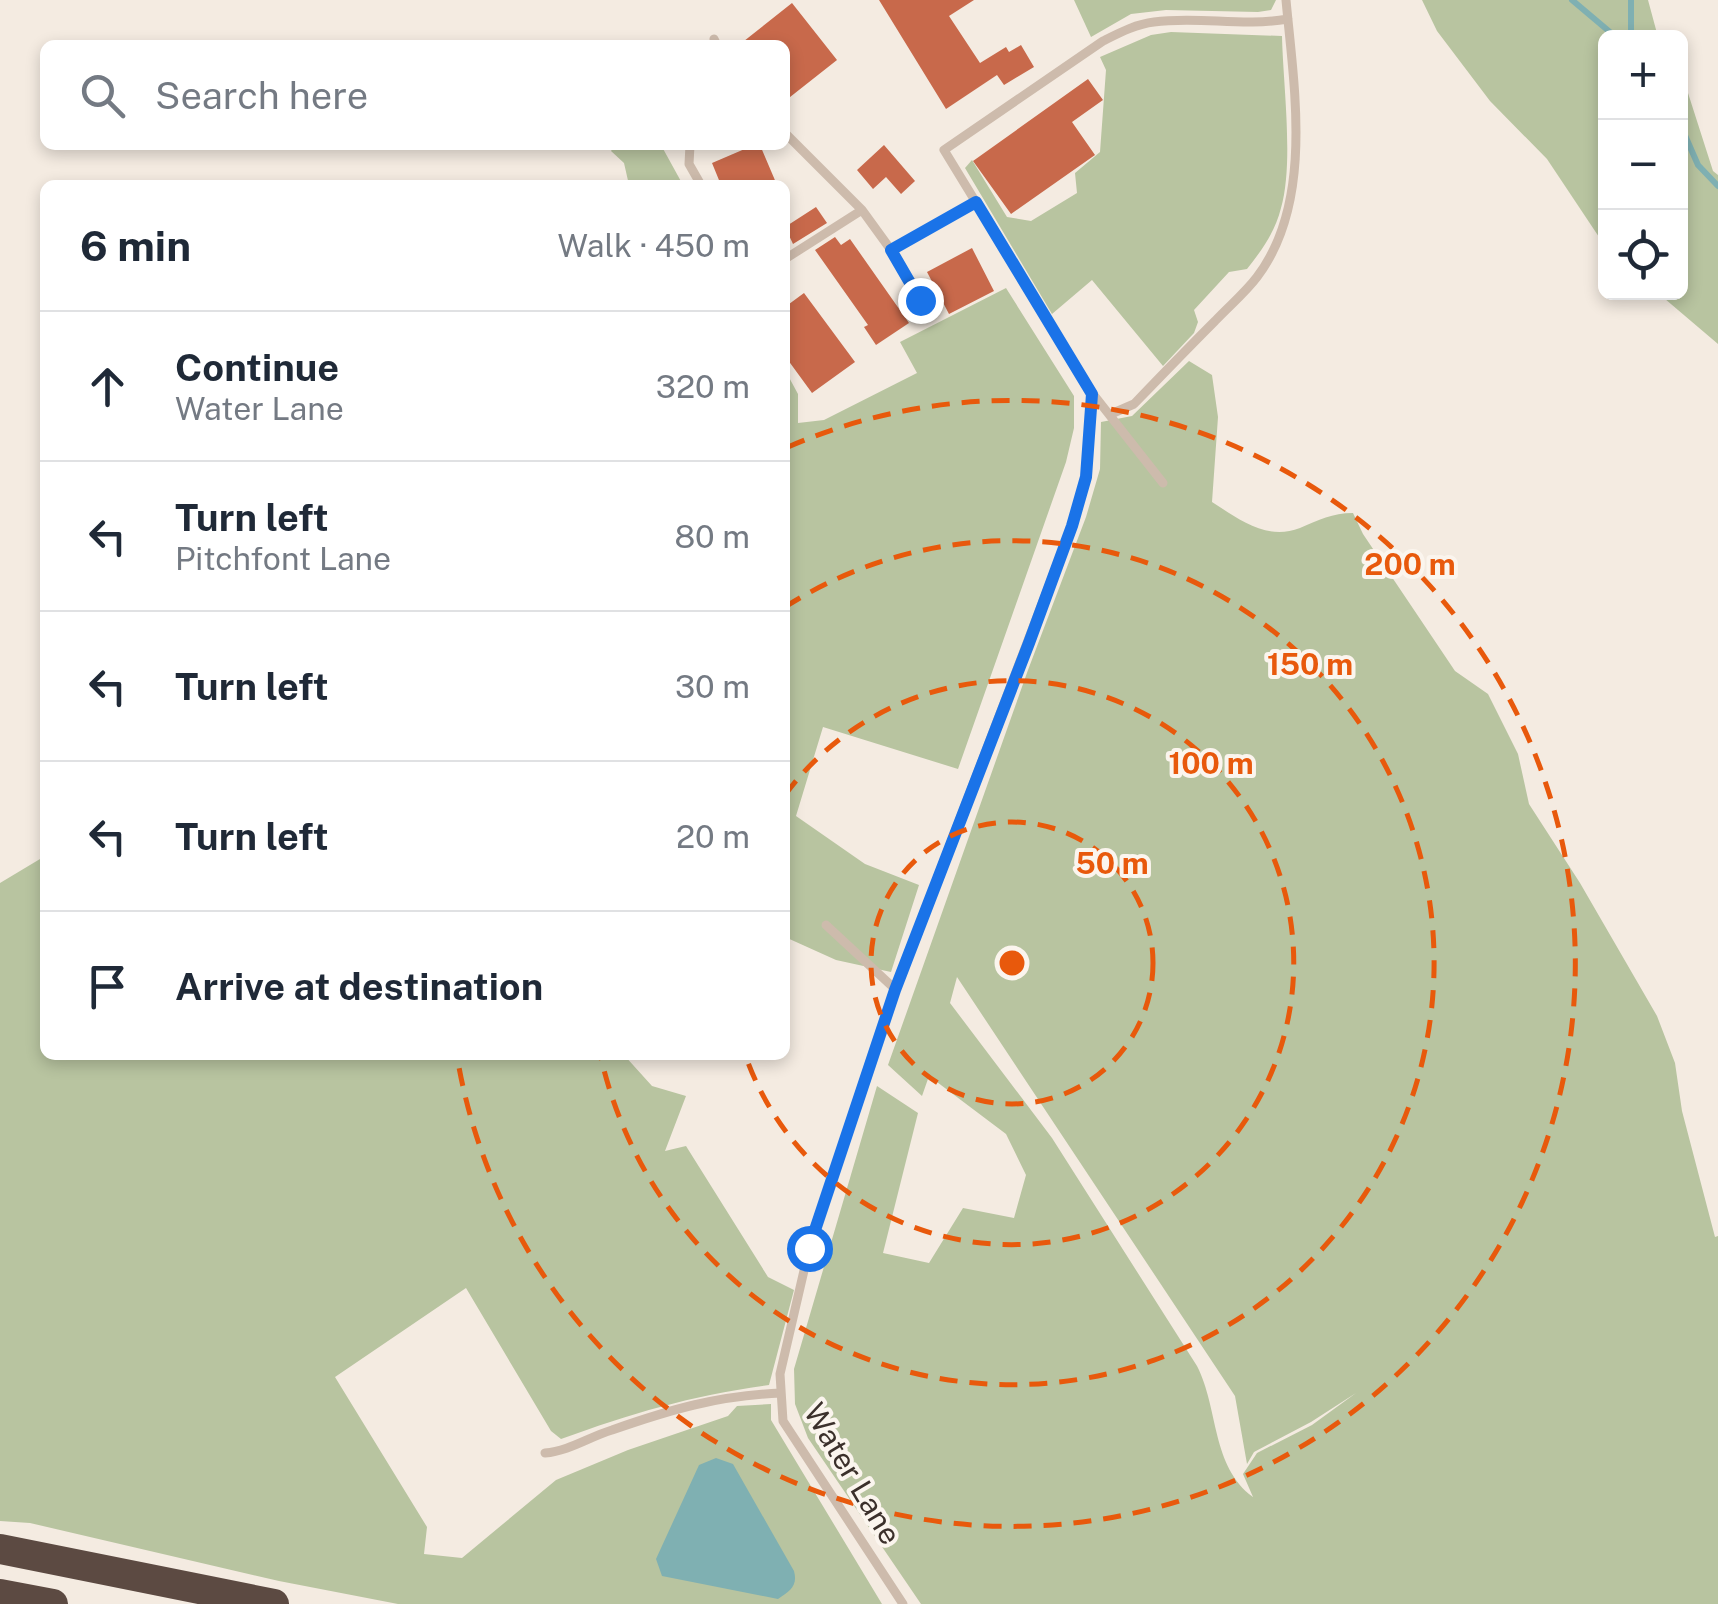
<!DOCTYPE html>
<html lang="en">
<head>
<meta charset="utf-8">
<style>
  :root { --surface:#fff; --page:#f2f2f3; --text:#1f2937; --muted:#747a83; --line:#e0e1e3 }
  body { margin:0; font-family:"Public Sans",sans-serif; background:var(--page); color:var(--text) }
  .controls { position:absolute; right:30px; top:30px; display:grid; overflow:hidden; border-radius:15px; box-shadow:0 5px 15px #0003 }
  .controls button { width:90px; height:90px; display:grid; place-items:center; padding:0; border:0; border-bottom:2px solid var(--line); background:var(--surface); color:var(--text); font:50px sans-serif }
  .stop { position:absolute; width:30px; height:30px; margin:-22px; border:8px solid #1a73e8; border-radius:50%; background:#fff }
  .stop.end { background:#1a73e8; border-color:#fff; box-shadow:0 2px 10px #0008 }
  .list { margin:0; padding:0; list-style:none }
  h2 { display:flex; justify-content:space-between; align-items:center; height:130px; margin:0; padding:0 40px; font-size:42px }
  h2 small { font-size:32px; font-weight:400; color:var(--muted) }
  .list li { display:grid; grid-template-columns:65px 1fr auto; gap:30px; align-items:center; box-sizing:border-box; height:150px; padding:0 40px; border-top:2px solid var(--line) }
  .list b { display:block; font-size:38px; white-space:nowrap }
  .list p { margin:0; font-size:32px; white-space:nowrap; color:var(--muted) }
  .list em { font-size:32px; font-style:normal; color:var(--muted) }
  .icon { flex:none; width:55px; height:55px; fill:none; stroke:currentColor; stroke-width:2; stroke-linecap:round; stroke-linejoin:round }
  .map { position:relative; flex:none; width:1718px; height:1604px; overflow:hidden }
  .search { position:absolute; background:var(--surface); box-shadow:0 5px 15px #0003; left:40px; top:40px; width:750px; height:110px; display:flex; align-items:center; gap:25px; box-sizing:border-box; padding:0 35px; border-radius:15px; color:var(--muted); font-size:38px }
  .panel { position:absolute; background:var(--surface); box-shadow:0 5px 15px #0003; left:40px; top:180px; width:750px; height:880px; border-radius:15px }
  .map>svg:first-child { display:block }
  .green { fill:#b8c4a0; fill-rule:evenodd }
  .water { fill:#7fb0b2 }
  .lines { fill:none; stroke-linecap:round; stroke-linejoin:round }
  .stream { stroke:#7fb0b2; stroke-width:6 }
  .building { fill:#c8694b }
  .lane { stroke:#cdbbac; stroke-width:9 }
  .highway { stroke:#5c4a42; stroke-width:30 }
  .route { stroke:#1a73e8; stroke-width:12 }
  .ring { fill:none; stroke:#e8590c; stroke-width:5; stroke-dasharray:18 12 }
  .labels { text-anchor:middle; stroke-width:8; stroke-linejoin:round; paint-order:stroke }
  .street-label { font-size:30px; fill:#3b302b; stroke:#fbf5ee }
  .centre { fill:#e8590c; stroke:#fbf5ee; stroke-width:5 }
  .ring-label { font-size:30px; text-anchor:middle; font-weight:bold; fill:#e8590c; stroke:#fbf5ee; stroke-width:8; stroke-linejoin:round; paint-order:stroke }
</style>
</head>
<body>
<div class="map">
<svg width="1718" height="1604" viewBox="0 0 1718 1604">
  <rect width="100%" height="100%" fill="#f4ebe1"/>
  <path class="green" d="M1074 0H1276L1271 10 1258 12 1166 10 1131 14 1091 37Z
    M1422 0H1648L1658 37 1606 38 1605 246 1547 159 1490 101 1437 31Z
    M1171 32 1282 36C1283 84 1294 163 1281 208 1275 232 1262 250 1247 269L1229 272 1194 310 1198 322 1194 333 1163 366 1092 280 1052 314 965 168 972 160 1007 217 1031 221 1077 193 1075 173 1100 152 1106 70 1100 57 1151 35Z
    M1681 82 1688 93 1713 171 1718 175V344L1658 293 1680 292Z
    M615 145H661L683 185H629L624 163 611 151Z
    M1006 288 1074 396V428L1066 462 958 769 823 727 796 816 865 864 919 885 891 972 836 960 785 937V370L798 394V423L824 420 917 373 900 342Z
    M1189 361 1212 375 1218 417 1212 502C1239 519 1266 541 1300 528 1319 520 1332 513 1353 513L1363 534 1455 671 1488 694 1518 754 1529 804 1580 883 1657 1016 1675 1063 1682 1111 1715 1237 1718 1236V1604H921L808 1438 795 1404 794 1369 877 1086 918 1113 883 1253 929 1263 963 1208 1014 1218 1026 1175 1006 1134 929 1076 922 1096 888 1065 1028 670 1086 517 1100 469 1101 422 1132 416ZM957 977 1235 1396 1247 1464 1254 1452 1311 1422 1356 1393 1312 1425 1257 1453 1243 1474 1253 1497C1211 1466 1219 1409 1197 1366L1052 1138 950 1003Z
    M45 856V1055H624L652 1086 686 1096 665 1151 686 1146 768 1277 794 1290 769 1385C694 1395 632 1413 561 1439L551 1431 466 1288 335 1377 427 1527 424 1554 462 1558 556 1480 628 1450 728 1416 737 1406 771 1404V1420L882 1604H398L279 1581 30 1523 0 1521V883Z"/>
  <path class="water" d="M716 1458 733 1464 794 1571C798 1586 790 1591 778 1599L662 1576 656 1559 699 1465Z"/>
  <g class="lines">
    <path class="stream" d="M1572 0 1617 38
      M1631 38V0
      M1680 124 1698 165 1718 186"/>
  </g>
  <path class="building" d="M879 0H974L949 16 980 63 1006 47 1009 52 1021 45 1034 67 1004 85 997 75 946 109Z
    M792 3 837 60 785 101V45H739Z
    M1088 79 1103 100 1072 122 1095 155 1011 214 973 161Z
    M754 145H760L777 185H721L712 163Z
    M884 145 915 181 901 194 886 177 873 189 857 170Z
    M816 207 827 223 793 244 785 227Z
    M835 237 841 245 850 239 909 323 876 345 864 327 868 325 815 250Z
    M972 248 994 291 949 314 927 272Z
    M804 293 855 362 812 393 785 356V307Z"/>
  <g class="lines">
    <path class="lane" d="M714 39 717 45
      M785 133 862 210 891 250 920 300 933 307
      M690 145 689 164 701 185
      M891 250 976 202
      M785 259 862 210
      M1111 414 1134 404C1161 376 1188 348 1215 321 1229 306 1245 293 1257 277 1314 202 1294 87 1286 0
      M1163 483 1093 394 944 150 1103 41C1119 33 1136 24 1154 22 1199 16 1243 27 1288 19
      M826 925 895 989
      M545 1453C569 1451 589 1437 612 1430 672 1409 717 1396 781 1393
      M903 1604 783 1421 780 1374 809 1249 895 989 1072 525 1086 477 1093 394"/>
    <path class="highway" d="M0 1549 274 1604
      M0 1594 53 1604"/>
  </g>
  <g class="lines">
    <path class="route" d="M809 1248 895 990 1029 643 1072 526 1086 477 1092 394 976 202 891 250 920 300"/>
  </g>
  <g class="ring">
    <circle cx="1012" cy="963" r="141"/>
    <path d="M785 795A282 282 0 1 1 746 1057"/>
    <path d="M785 607A422 422 0 1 1 601 1058"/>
    <path d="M788 447A563 563 0 1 1 457 1056"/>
  </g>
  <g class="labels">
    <g class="street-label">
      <text transform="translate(852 1474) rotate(59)" y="10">Water Lane</text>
    </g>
  </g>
  <circle cx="1012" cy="963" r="15" class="centre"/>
  <g class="ring-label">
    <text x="1410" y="575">200 m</text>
    <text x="1310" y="675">150 m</text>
    <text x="1211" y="774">100 m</text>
    <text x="1112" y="874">50 m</text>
  </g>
</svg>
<div class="controls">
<button>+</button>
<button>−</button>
<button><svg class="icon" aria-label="locate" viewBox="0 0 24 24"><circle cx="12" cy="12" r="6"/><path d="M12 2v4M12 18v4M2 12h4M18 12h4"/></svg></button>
</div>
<div class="stop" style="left:809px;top:1248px"></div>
<div class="stop end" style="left:920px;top:300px"></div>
<div class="search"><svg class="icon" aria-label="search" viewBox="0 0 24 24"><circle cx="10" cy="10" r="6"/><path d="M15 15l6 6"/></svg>Search here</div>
<section class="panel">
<h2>6 min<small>Walk · 450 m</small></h2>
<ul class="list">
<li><svg class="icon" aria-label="ahead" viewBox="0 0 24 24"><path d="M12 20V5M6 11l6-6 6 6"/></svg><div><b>Continue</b><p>Water Lane</p></div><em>320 m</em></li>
<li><svg class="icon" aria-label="left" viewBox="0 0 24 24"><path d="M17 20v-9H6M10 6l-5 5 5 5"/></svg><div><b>Turn left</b><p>Pitchfont Lane</p></div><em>80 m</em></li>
<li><svg class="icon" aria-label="left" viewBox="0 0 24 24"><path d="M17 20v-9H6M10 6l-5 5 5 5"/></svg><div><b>Turn left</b></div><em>30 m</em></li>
<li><svg class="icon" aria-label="left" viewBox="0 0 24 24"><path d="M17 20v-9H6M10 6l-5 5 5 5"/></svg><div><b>Turn left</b></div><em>20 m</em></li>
<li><svg class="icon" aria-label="arrive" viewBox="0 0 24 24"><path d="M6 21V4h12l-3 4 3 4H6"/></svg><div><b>Arrive at destination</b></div></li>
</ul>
</section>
</div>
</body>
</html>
